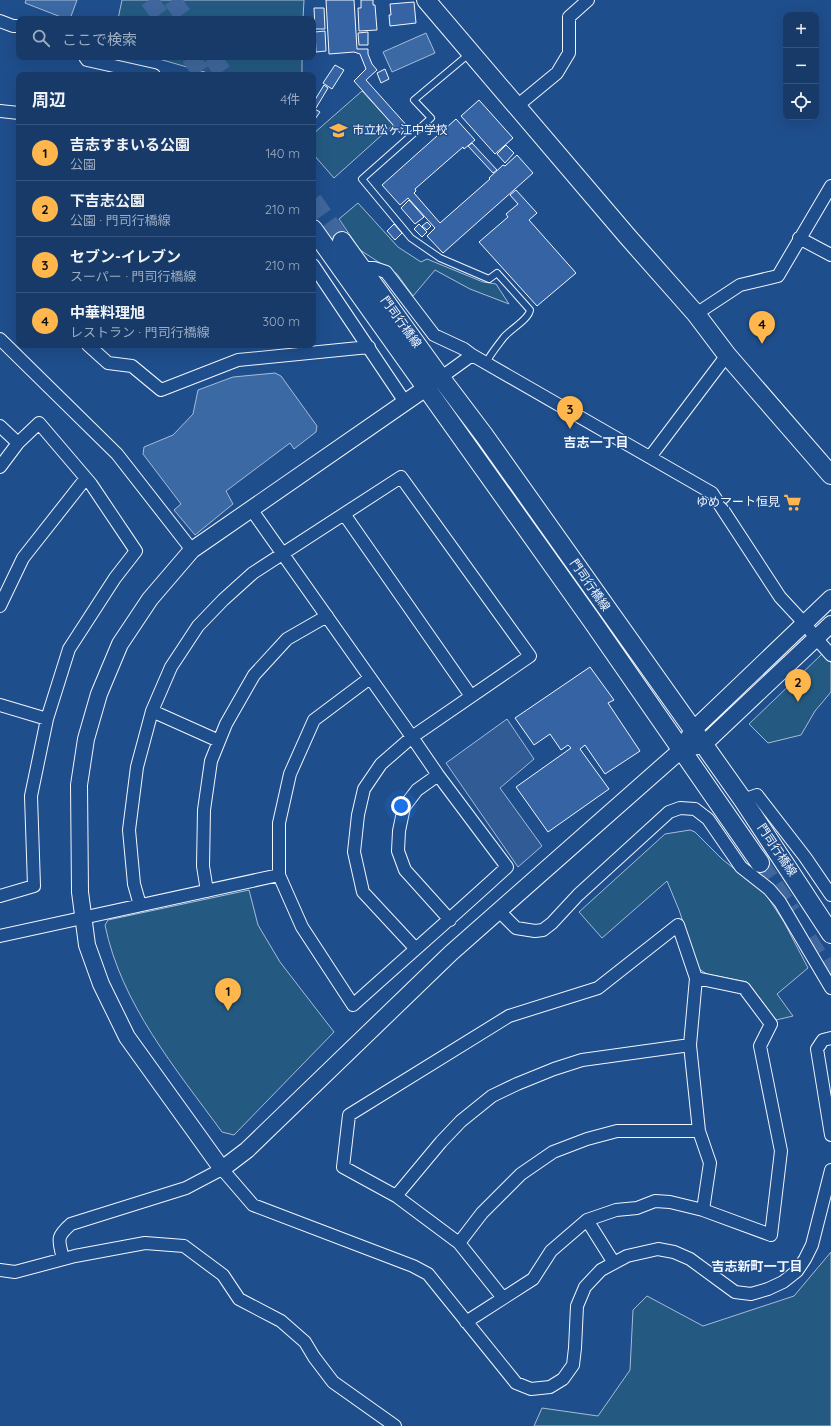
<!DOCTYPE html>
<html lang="ja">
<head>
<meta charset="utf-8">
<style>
  :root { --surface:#173a69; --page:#20416f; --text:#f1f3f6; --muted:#9eadc0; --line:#36547d; --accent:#ffb74d }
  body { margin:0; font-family:Quicksand,"Noto Sans JP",sans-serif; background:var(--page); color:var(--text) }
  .controls { position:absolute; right:12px; top:12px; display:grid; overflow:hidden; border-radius:8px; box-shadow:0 4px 16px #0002 }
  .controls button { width:36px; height:36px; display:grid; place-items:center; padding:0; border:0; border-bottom:1px solid var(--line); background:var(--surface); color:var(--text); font:20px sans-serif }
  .you { position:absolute; left:401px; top:806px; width:14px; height:14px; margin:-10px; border:3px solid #fff; border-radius:50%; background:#1a73e8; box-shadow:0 0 0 6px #1a73e833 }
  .badge { display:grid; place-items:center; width:26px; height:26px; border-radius:50%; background:var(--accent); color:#111; font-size:13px; font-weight:700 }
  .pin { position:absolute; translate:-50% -33px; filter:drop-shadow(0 1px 2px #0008) }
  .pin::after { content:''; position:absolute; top:21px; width:14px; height:12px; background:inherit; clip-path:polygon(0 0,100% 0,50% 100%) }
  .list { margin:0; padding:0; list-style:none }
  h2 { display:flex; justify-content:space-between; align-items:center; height:52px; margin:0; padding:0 16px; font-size:17px }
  h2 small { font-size:13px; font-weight:400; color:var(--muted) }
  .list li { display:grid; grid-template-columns:26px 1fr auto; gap:12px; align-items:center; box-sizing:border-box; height:56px; padding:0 16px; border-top:1px solid var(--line) }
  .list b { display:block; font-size:15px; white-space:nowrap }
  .list p { margin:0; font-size:13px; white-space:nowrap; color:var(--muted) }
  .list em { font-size:13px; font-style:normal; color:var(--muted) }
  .icon { flex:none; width:22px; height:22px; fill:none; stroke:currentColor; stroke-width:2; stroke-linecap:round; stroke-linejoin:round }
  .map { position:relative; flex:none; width:831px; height:1426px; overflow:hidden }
  .search { position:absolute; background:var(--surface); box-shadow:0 4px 16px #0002; left:16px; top:16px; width:300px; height:44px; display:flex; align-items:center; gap:10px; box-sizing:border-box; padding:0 14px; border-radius:8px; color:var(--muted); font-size:15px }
  .panel { position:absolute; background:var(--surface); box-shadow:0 4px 16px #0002; left:16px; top:72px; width:300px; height:276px; border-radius:8px }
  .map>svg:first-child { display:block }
  .green { fill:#245a82; stroke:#a8bbd7 }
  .parking { fill:#305b95; stroke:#a8bbd7 }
  .water { fill:#3b69a3; stroke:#a8bbd7 }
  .building { fill:#3563a3; stroke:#f2f6ff }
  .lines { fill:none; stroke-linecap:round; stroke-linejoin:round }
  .primary-tunnel { stroke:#3f679d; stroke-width:18; stroke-dasharray:18 9; stroke-linecap:butt }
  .lane-casing { stroke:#f2f6ff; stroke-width:8 }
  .street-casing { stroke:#f2f6ff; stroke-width:14 }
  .secondary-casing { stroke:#f2f6ff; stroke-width:18 }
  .primary-casing { stroke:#f2f6ff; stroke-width:20 }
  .lane { stroke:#1f4e8c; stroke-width:6 }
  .street { stroke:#1f4e8c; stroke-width:12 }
  .secondary { stroke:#1f4e8c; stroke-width:16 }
  .primary { stroke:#1f4e8c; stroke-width:18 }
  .labels { text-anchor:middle; stroke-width:3; stroke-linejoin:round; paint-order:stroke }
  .poi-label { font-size:12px; fill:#f2f6ff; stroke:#1f4e8c; text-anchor:start }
  .street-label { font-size:12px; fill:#f2f6ff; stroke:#1f4e8c }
  .neighbourhood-label { font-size:13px; font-weight:bold; fill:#f2f6ff; stroke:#1f4e8c }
</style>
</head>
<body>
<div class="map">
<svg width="831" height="1426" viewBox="0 0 831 1426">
  <rect width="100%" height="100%" fill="#1f4e8c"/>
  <path class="green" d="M122 0H304L303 19H118Z
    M152 57H302V75H215Z
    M362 91 393 125 334 178 313 154V134Z
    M358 203 398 247 421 262 427 259 483 282 496 284 509 304 470 289 435 270 413 296 397 274 360 250 339 219Z
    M822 654 831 663V692L815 711 801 735 768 743 749 724Z
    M690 830 695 832 722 859 765 893 784 922 808 968 777 994 793 1016 776 1020 747 982 707 974 699 969 679 910 667 881 602 938 579 912 665 834Z
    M249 890 258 925 280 962 334 1032 234 1135 222 1132C176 1069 121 1004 105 925L108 920Z
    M831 1252V1426H534L542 1408 598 1416 630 1370 633 1310 647 1296 703 1326 794 1296Z"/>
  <path class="parking" d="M507 719 534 759 500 788 542 846 518 867 446 763Z"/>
  <path class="water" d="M26 0H77L70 19H66L25 3Z
    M426 33 435 53 392 72 383 52Z
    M275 373 281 376 317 426 316 432 294 449 290 443 226 491 233 504 195 535 174 510 181 504 143 454 144 447 173 435 193 414 198 390 233 377Z"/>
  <path class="building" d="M326 0H354L357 49H368V54L372 64 377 70 366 80 409 128 402 135 354 81 366 69 360 54 354 52 329 54Z
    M361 0H373V5H375L377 30 359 31 358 8H361Z
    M414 2 416 23 390 26 389 15H391L390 4Z
    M314 8H324L325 29H315Z
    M325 31 326 51 316 52 315 32Z
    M368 32V45H359L358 33Z
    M335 65 344 70 332 89 323 83Z
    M385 69 389 79 381 83 377 73Z
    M324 85 328 88 316 108 313 106V103Z
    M479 100 513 138 495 154 461 116Z
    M313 108 320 112 313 122Z
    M456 119 475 140 464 149 463 147 415 189 416 191 414 193 440 223 490 179 489 178 503 165 505 166 517 155 533 173 443 253 427 236 435 228 408 198 400 205 382 185Z
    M472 143 497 170 493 173 468 146Z
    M506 145 514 153 505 163 497 154Z
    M516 190 537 213 529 220 576 273 537 306 479 242 508 217 506 214 518 204 510 195Z
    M409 200 424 217 415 224 401 208Z
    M427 222 431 226 427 230 422 226Z
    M394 224 402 233 395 240 387 231Z
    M419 224 427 232 422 237 414 229Z
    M590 667 614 700 608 703 640 751 605 774 585 745 580 749 609 789 548 832 516 787 571 748 568 745 561 750 550 734 534 745 515 718Z"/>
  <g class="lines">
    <path class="primary-tunnel" d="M149 0 163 19
      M172 0 186 19
      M190 57 203 75
      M212 57 225 75
      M313 200 342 241
      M760 863 792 912
      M808 939 831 975"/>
    <defs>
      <path id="lane" d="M469 54 414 100 431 118 362 179 411 238 440 258 489 279 497 273 530 310C529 319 511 329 504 337 498 345 491 353 486 363"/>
      <path id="street" d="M0 21 13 26H19
        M85 57 87 60 154 75
        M517 106 557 73 569 53V17L588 0
        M0 111 19 113
        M799 238 831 255
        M313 265 405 402
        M361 268H374L386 272 434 335 464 349 472 355 712 493 780 597 805 624 816 638 831 655
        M696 314 740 285 778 276 831 186
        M0 339 117 454 192 550
        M88 345 108 363 132 366 161 390 238 360 369 347
        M436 381 472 355
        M0 426 18 443
        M650 457 727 355
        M0 467 18 443 39 423 91 484 136 551 115 578 69 649 47 719 31 796 34 886 0 896
        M251 509 412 737 438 775 507 867C456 914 404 959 353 1005L302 927 279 875V823L290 774 314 720 370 678
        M344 514 471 696
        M0 606 23 558 86 478
        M0 705 47 719
        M152 711 219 741
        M438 775 417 790 404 807 399 831 398 851 405 870 450 920
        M743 800 757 795 805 857 831 895
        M207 891 203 866 204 810 211 761 226 724 254 675 287 639 327 616
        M140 905 134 884 129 830 137 767 152 711 171 667 198 626 223 600 253 573 401 477 530 656 412 737 381 764 364 789 358 815 354 852 363 892 415 948
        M500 912 516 928 535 931 543 930 552 923 578 895 669 812 680 808 695 809 708 819 741 867 769 889 780 902 831 988
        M0 936 279 875
        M696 978 744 988 771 1024 760 1046 781 1151 771 1235 703 1210
        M831 1038 823 1040 817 1049 831 1135
        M396 1196 441 1142 461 1121 492 1096 517 1084 554 1069 582 1060 690 1045
        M459 1243 482 1213 521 1174 553 1152 587 1139 617 1131H699
        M63 1259C59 1240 55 1238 71 1224L186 1188 222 1169 253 1205 413 1266 428 1274 516 1383 531 1389 550 1387 563 1379 573 1365 575 1348 577 1306 585 1287 601 1270 627 1256 658 1249 674 1252 690 1259 735 1292 751 1294 768 1289 783 1282 797 1271 805 1259 812 1245 831 1170
        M0 1270 15 1272 75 1256 145 1243 184 1246 223 1275 239 1299 281 1321 305 1342 314 1357 333 1382 395 1426
        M503 1298 459 1243 396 1196 343 1167 349 1115 509 1016 598 988 678 925 696 978 690 1045 699 1131 710 1163 703 1210 670 1202 655 1201 637 1208 616 1210 587 1220
        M466 1322 533 1279 551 1251 587 1220 614 1263"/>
      <path id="secondary" d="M426 388 192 550 150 599 120 644 99 694 86 739 79 785 80 892 87 945 101 984 127 1037 222 1169 247 1150 451 953 681 750 693 730 831 598
        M693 747 703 745 831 624"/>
      <path id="primary" d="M426 0 628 237 696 314 727 355 831 475
        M313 229 590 618 760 863
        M342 241 441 378 484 435 743 800 831 934"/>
    </defs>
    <use href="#lane" class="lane-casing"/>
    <use href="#street" class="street-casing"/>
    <use href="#secondary" class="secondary-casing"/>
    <use href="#primary" class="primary-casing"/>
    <use href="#lane" class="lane"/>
    <use href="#street" class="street"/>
    <use href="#secondary" class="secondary"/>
    <use href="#primary" class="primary"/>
  </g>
  <defs>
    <symbol id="school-bare" viewBox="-9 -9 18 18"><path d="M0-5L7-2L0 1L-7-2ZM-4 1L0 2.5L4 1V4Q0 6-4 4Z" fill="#ffb74d" stroke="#1f4e8c" stroke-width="2.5" paint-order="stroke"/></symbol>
    <symbol id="supermarket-bare" viewBox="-9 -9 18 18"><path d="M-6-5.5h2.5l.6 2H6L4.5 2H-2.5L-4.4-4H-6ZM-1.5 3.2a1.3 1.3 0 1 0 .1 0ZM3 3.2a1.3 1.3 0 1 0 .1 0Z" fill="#ffb74d" stroke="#1f4e8c" stroke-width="2.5" paint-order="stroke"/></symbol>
  </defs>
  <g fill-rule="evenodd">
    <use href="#school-bare" x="326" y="118" width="25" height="25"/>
    <use href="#supermarket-bare" x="780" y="490" width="25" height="25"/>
  </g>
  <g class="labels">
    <g class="poi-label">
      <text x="352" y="134">市立松ヶ江中学校</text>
      <text x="780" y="506" text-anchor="end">ゆめマート恒見</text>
    </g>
    <g class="street-label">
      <text transform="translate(401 322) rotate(54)" y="4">門司行橋線</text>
      <text transform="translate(590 585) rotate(55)" y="4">門司行橋線</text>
      <text transform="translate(777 850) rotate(56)" y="4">門司行橋線</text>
    </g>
    <g class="neighbourhood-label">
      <text x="596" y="447">吉志一丁目</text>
      <text x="757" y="1271">吉志新町一丁目</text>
    </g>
  </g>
</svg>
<div class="controls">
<button>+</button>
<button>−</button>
<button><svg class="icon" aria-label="locate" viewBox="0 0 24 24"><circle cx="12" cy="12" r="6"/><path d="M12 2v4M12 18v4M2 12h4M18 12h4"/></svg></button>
</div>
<div class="you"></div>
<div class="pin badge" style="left:228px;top:1011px">1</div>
<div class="pin badge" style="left:798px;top:702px">2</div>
<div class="pin badge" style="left:570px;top:429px">3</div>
<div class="pin badge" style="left:762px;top:344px">4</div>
<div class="search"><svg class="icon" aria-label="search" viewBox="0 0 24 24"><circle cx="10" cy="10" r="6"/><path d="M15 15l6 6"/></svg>ここで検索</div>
<section class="panel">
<h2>周辺<small>4件</small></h2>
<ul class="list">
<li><span class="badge">1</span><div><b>吉志すまいる公園</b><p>公園</p></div><em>140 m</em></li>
<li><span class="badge">2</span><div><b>下吉志公園</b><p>公園 · 門司行橋線</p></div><em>210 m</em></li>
<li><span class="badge">3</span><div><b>セブン-イレブン</b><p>スーパー · 門司行橋線</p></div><em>210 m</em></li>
<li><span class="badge">4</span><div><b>中華料理旭</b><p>レストラン · 門司行橋線</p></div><em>300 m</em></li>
</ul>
</section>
</div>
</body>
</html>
